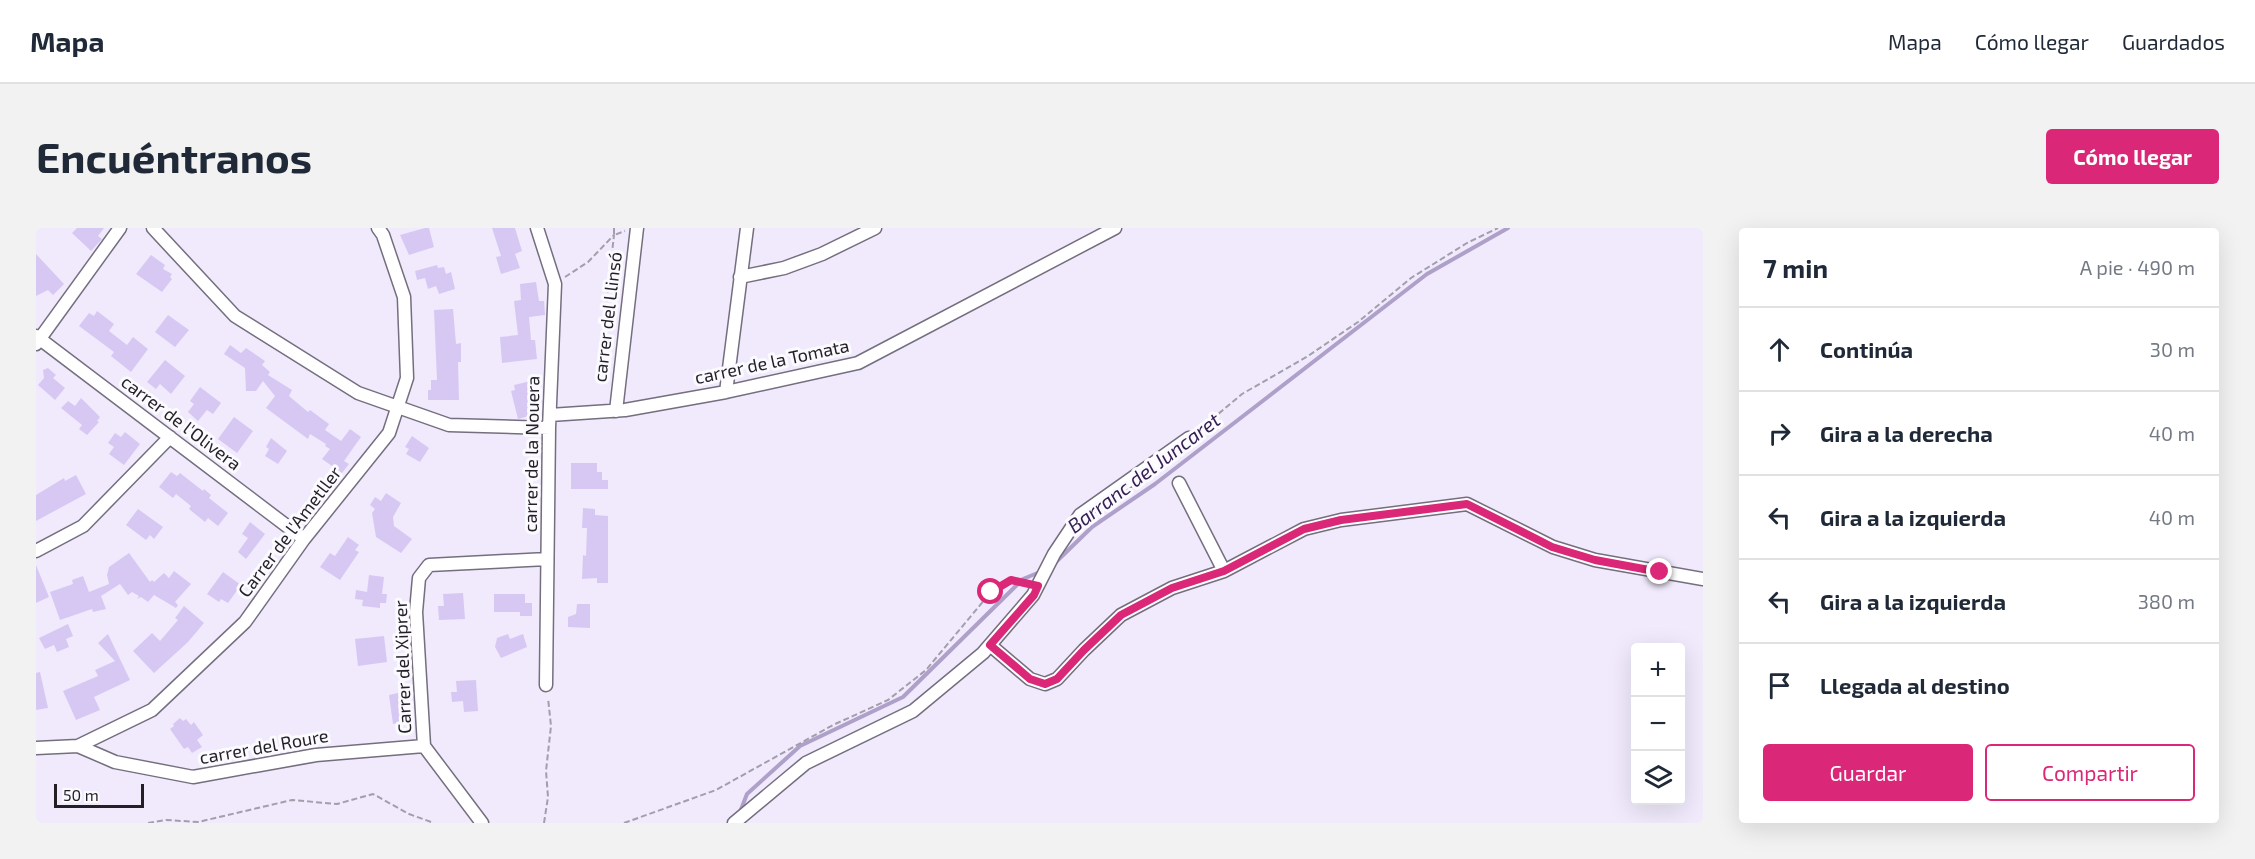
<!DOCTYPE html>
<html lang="es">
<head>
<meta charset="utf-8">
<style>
  :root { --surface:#fff; --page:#f2f2f3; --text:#1f2937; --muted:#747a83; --line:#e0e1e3; --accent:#db2777 }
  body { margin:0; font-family:"Exo 2",sans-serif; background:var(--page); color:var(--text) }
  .controls { position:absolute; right:18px; bottom:18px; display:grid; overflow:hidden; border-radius:6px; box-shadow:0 6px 24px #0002 }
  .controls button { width:54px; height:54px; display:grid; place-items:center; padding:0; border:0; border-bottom:2px solid var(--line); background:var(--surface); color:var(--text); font:30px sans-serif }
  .scale { position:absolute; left:18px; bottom:15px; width:90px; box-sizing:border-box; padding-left:6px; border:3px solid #221f26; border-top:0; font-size:16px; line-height:21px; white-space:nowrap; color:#221f26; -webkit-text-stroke:4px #fbfafe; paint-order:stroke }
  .stop { position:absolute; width:18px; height:18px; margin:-14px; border:4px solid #db2777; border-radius:50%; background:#fff }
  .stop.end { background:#db2777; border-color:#fff; box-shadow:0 2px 6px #0008 }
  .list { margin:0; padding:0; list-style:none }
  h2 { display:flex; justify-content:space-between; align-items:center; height:78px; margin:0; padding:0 24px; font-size:26px }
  h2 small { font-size:20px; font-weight:400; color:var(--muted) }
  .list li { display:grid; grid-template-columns:39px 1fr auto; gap:18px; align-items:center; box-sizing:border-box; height:84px; padding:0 24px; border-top:2px solid var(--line) }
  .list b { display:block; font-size:22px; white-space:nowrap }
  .list em { font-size:20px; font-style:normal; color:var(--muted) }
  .actions { display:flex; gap:12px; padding:18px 24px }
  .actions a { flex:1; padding:14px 0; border:2px solid var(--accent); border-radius:6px; text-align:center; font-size:21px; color:var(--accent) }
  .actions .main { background:var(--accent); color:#fff }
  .icon { flex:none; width:33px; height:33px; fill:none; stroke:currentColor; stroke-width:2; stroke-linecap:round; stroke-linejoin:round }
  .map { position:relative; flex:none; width:1667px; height:595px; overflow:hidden; border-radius:6px }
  header { display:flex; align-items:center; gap:36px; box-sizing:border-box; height:84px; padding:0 30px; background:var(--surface); border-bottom:2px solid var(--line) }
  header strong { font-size:28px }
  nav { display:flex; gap:33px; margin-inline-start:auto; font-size:21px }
  .intro { display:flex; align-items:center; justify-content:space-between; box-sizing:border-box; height:144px; padding:0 36px }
  h1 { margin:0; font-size:42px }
  .button { padding:15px 27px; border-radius:6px; background:var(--accent); color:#fff; font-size:21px; font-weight:700 }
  main { display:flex; gap:36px; padding:0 36px }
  aside { flex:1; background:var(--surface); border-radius:6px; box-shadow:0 6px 24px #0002 }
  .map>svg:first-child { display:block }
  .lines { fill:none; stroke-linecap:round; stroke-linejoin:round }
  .stream { stroke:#aea0c9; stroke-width:4 }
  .building { fill:#d7c8f3 }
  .minor-casing { stroke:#746e7e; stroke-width:15 }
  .path { stroke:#a39eac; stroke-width:2; stroke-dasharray:6 3; stroke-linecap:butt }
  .minor { stroke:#fff; stroke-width:12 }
  .route { stroke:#db2777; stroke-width:8 }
  .labels { text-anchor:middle; stroke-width:6; stroke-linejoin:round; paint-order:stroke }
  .street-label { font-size:18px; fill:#221f26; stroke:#fbfafe }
  .water-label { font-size:20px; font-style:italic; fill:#351e52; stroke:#fbfafe }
</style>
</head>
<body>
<header>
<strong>Mapa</strong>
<nav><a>Mapa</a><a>Cómo llegar</a><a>Guardados</a></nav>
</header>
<div class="intro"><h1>Encuéntranos</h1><a class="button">Cómo llegar</a></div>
<main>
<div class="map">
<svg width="1667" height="595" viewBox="0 0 1667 595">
  <rect width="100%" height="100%" fill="#f0eafc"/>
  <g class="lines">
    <path class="stream" d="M1020 334 1056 299 1119 256 1391 46 1472 0
      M704 584 711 566 764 518 867 469 987 351 1004 344"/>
  </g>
  <path class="building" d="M41 0H68L62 8 66 11 55 23 36 5Z
    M389 0H393L398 19 373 27 364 7Z
    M456 0H479L486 23 479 26 484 40 465 46 460 29 465 28Z
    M0 26 28 56 17 67 12 62 0 68Z
    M115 27 129 37 127 41 136 46 134 49 136 51 126 64 100 46Z
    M401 37 402 40 408 39 410 46 415 44 419 61 403 66 400 58 392 61 389 50 381 52 379 43Z
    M500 54 503 73H508L509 87 493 89 495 112H499L501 131 466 135 464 109 482 107 478 73 485 72 484 56Z
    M417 81 420 116 425 115V134H422L423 172H392V162H395V152H401L398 82Z
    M61 83 78 96 73 103 91 117 97 109 112 121 95 144 75 128 78 124 43 98 53 85 58 88Z
    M132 87 153 102 139 119 119 104Z
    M194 117 205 125 210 120 229 133 226 137 234 144 232 147 256 162 253 168 272 184 274 182 293 196 289 202 305 213 314 201 325 209 308 233 313 236 306 245 286 231 294 221 289 218 290 216 274 206 272 211 230 180 239 168 227 153 220 163H210L209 140 188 126Z
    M129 132 149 148 135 166 124 156 120 161 111 154Z
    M12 140 20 147 17 150 29 160 19 172 2 157 8 150 7 142Z
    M495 153 498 161 503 159 506 169V175L501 176 504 185 482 191 475 163 479 162 478 157Z
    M164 159 185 175 177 186 171 182 162 193 152 184 158 176 154 173Z
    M45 170 64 189 61 193 63 194 51 207 43 201 46 197 25 180 32 173 39 178Z
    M198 189 217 203 201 225 182 211Z
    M89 204 104 216 88 237 73 226 78 219 72 215 79 205 85 209Z
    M376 208 393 220 384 234 370 226 373 221 369 219Z
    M235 210 251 223 242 236 229 228 233 221 230 219Z
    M535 235H561V244H566V252H572V261H535Z
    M135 244 141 248 144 245 167 263 168 261 175 267 173 270 192 285 182 298 172 290 169 294 153 281 155 278 140 266 137 270 123 259Z
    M40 247 50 266 0 293V267L28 250 29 253Z
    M350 265 365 275 357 289 358 298 376 311 365 325 340 309 336 285 339 281 334 277 339 269 345 273Z
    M547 280 559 281V287L572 288V355H561V350L546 351 547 327 550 328 551 300H546Z
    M102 281 127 299 118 311 114 307 110 312 90 297Z
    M214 294 229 306 210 331 202 324 212 310 206 306Z
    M312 309 323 317 319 322 323 324 304 352 284 339 294 325 299 328Z
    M93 325 114 354 116 352 118 354 128 345 133 350 138 343 155 356 139 374 142 377 140 380 118 367 112 374 105 369 101 371 103 368 96 364 92 367 84 356 65 368 70 381 57 384 56 381 24 392 14 364 37 356 36 352 47 348 53 364 73 356 71 347 73 339Z
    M0 337 13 369 0 375Z
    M187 344 205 357 192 375 185 371 183 374 171 366Z
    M333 347 348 349 346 366H351L350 375H344V380L326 378 327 372 319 371 320 362 331 364Z
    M427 365 429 391 403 392 402 378H408L407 366Z
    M458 366H489V375H496V388H484V384H458Z
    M541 376H554V400L532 399V389L540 386Z
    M148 378 168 395 152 414 118 445 97 423 116 405 124 413 142 392 139 390Z
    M32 396 37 408 30 411 33 419 21 424 18 417 9 421 3 410Z
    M72 406 94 452 58 469 64 482 40 492 27 463 62 448 59 442 79 433 62 415Z
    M472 406 474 411 487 406 491 419 465 430 459 419 461 410Z
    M348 408 351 434 322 438 319 411Z
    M4 444 12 480 0 482V445Z
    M440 452 442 483 428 484 427 473 416 474 415 464H421L420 453Z
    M366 464 371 493 357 496 353 467Z
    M144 490 147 493 150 491 155 497 158 494 167 507 161 512 166 519 156 525 152 519 148 521 134 501 138 498 137 496Z"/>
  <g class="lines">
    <defs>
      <path id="minor" d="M117 0 199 88 322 165 413 197 513 200
        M501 0 519 56 513 200 510 457
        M704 49 748 40 786 26 839 0
        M0 108 268 311
        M0 116 84 0
        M690 164 711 0
        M580 183 601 0
        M514 187 589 182 690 164 822 135 1079 0
        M1143 255 1188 343
        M0 323 47 298 134 209
        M954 417 994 451 1009 456 1021 451 1048 422 1085 387 1136 360 1188 343 1268 301 1305 292 1431 276 1517 319 1559 332 1667 351
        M42 518 79 534 157 549 280 527 388 518
        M388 518 380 384 383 350 393 337 511 331
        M388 518 446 595
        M0 520 42 518 116 482 209 394 268 311 353 205 371 150 368 69 347 7 342 0
        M698 595 770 535 877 483 947 425 997 367 1018 326 1044 287 1153 210"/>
    </defs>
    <use href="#minor" class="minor-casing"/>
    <path class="path" d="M578 0V7L589 3
      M529 49 552 34 578 7 564 134
      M1162 203 1206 166 1272 128 1322 94 1375 50 1431 15 1462 0
      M112 595 130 592 162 594 256 572 301 576 337 566 373 586 398 595
      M508 595 512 569 510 543 515 498 512 470
      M588 595 680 562 797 497 852 472 890 442 955 364 975 352 990 355"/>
    <use href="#minor" class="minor"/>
  </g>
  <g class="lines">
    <path class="route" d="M955 364 975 352 1002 358 998 367 954 417 994 451 1009 456 1021 451 1048 422 1085 387 1136 360 1188 343 1268 301 1305 292 1431 276 1516 319 1559 332 1624 344"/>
  </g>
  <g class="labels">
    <g class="street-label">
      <text transform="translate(572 89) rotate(-83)" y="6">carrer del Llinsó</text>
      <text transform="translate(736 134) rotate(-12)" y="6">carrer de la Tomata</text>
      <text transform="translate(145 195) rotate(37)" y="6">carrer de l'Olivera</text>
      <text transform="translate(496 226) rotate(-89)" y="6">carrer de la Nouera</text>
      <text transform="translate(254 304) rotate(-53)" y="6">Carrer de l'Ametller</text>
      <text transform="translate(367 439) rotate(-92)" y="6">Carrer del Xiprer</text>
      <text transform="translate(228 519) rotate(-10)" y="6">carrer del Roure</text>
    </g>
    <g class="water-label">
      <text transform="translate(1108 245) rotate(-37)" y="7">Barranc del Juncaret</text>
    </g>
  </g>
</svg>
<div class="controls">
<button>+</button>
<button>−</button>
<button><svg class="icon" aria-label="layers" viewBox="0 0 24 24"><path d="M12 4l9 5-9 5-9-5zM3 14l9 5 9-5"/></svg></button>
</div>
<div class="scale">50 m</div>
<div class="stop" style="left:955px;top:364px"></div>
<div class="stop end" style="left:1624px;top:344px"></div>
</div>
<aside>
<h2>7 min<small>A pie · 490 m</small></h2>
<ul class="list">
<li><svg class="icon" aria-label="ahead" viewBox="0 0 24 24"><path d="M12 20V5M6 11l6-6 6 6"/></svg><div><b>Continúa</b></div><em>30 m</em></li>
<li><svg class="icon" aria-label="right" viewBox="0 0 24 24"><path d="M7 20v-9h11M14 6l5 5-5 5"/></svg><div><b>Gira a la derecha</b></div><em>40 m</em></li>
<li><svg class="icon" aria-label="left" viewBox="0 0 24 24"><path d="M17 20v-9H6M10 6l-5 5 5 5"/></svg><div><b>Gira a la izquierda</b></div><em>40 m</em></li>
<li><svg class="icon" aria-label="left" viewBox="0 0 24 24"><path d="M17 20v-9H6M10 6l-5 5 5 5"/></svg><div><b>Gira a la izquierda</b></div><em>380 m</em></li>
<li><svg class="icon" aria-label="arrive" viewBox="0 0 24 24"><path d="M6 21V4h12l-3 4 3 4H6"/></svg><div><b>Llegada al destino</b></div></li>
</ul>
<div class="actions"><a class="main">Guardar</a><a>Compartir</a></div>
</aside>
</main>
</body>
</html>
